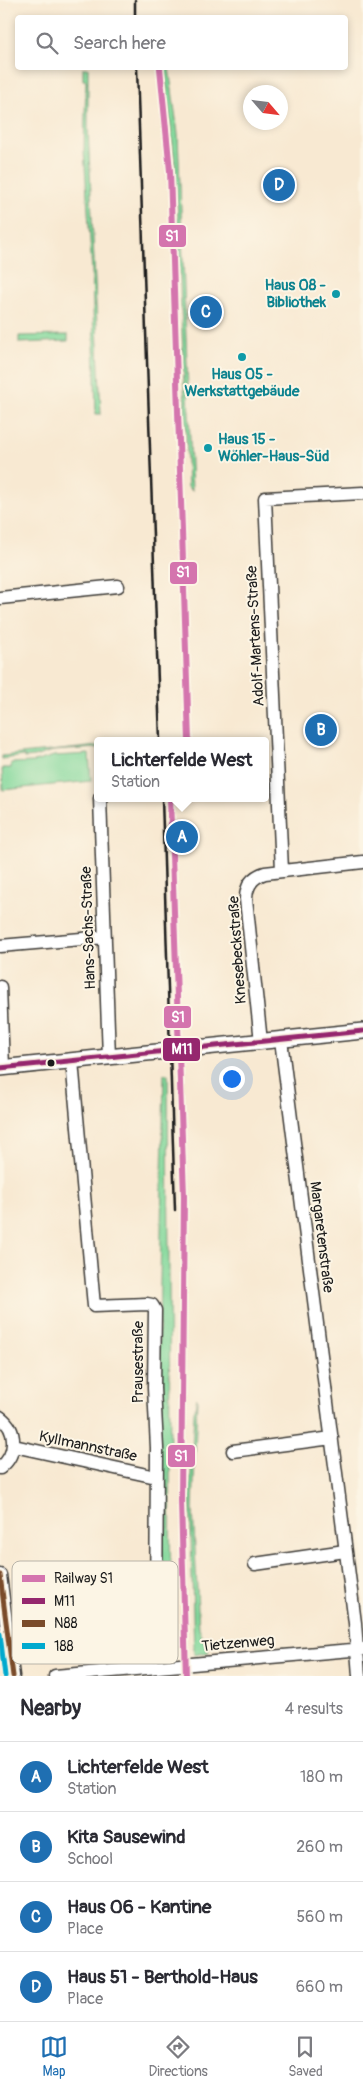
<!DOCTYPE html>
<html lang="en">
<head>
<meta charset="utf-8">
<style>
  :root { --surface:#fff; --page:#f7f7f7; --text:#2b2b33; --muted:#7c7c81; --line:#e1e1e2; --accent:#1f6fb2 }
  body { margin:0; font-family:Pangolin,sans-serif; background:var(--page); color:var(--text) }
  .compass { position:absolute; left:243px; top:85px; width:45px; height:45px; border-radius:50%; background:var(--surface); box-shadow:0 2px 8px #0003; rotate:118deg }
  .you { position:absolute; left:231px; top:1078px; width:18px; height:18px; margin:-12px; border:4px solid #fff; border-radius:50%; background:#1a73e8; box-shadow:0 0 0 8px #1a73e833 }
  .badge { display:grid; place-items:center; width:32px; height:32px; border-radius:50%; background:var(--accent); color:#fff; font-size:16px; font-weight:700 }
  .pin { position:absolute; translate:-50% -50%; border:2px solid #fff; box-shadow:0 1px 5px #0006 }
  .popup { position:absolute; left:94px; top:737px; width:175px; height:65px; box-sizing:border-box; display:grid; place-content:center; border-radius:5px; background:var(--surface); filter:drop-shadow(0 1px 4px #0005); font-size:16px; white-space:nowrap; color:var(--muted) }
  .popup b { font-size:19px; color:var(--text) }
  .popup::after { content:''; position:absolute; left:50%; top:100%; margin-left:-10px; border:10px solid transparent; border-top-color:var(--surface) }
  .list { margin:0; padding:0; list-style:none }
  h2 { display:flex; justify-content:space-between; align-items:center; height:65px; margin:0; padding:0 20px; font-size:21px }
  h2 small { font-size:16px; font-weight:400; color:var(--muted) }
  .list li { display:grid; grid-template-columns:32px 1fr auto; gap:15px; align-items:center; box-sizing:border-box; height:70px; padding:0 20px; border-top:1px solid var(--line) }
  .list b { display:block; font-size:19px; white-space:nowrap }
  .list p { margin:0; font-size:16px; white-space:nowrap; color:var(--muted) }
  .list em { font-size:16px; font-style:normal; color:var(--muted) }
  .icon { flex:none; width:28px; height:28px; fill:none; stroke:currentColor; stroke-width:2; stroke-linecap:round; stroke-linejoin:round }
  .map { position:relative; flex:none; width:363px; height:1676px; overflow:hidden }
  .search { position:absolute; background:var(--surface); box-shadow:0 2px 8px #0003; left:15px; right:15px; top:15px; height:55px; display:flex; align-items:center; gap:12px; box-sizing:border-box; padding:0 18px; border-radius:5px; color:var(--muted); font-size:19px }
  .sheet { height:345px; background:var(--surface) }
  nav { display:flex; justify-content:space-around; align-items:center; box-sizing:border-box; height:70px; border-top:1px solid var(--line); background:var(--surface); font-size:14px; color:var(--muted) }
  nav a { display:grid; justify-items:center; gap:2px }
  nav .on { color:var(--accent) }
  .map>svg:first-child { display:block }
  .green { fill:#83d89b; stroke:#507a5c }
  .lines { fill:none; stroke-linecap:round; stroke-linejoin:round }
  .minor-casing { stroke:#3d3b37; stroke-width:15 }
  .major-casing { stroke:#3d3b37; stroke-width:18 }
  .minor { stroke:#fff; stroke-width:12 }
  .major { stroke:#fff; stroke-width:15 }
  .rail { stroke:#1c1c1c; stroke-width:2.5 }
  .bus-1-casing { stroke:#fcf5e5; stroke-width:9 }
  .bus-2-casing { stroke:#fcf5e5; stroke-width:9 }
  .bus-3-casing { stroke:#fcf5e5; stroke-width:9 }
  .bus-1 { stroke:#95276e; stroke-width:5 }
  .bus-2 { stroke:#7a4b2a; stroke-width:5 }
  .bus-3 { stroke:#00a9ce; stroke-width:5 }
  .rail-1-casing { stroke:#fcf5e5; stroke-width:10 }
  .rail-1 { stroke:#d474ae; stroke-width:6 }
  .culture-dot { fill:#0f9aa8; stroke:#fcf5e5; stroke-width:2 }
  .bus-dot { fill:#1c1c1c; stroke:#fcf5e5; stroke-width:2 }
  .labels { text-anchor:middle; stroke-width:4; stroke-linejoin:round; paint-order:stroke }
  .culture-label { font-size:15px; font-weight:bold; fill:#0d838f; stroke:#fcf5e5; text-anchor:end }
  .street-label { font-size:15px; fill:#1c1c1c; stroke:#fcf5e5 }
  .key { fill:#fcf5e5; stroke:#b9b4a9; stroke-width:1 }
  .key-label { font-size:14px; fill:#1c1c1c }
  .line-badge { stroke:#fcf5e5; stroke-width:2 }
  .badge-label { font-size:14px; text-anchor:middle; font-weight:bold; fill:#fff }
</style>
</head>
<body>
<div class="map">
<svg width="363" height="1676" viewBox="0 0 363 1676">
  <rect width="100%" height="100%" fill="#fcf5e5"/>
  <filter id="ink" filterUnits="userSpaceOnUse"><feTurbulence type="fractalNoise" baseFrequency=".02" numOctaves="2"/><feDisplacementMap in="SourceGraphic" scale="10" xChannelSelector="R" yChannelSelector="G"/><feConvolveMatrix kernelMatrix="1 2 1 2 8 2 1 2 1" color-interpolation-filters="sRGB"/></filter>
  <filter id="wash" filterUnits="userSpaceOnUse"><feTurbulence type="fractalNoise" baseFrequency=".0096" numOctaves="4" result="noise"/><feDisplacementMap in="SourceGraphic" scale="20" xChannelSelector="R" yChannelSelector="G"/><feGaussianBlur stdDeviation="1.12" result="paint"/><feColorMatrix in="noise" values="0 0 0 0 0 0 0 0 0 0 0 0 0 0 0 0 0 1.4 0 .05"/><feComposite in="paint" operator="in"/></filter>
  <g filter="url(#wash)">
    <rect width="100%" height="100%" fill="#f8e9d2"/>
    <path class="green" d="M83 68H88V129L101 414H96L92 271 84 151 86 80H83Z
      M165 68H169L178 134 192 491 188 487 176 173Z
      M68 335V341L19 343V336Z
      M98 746V748L53 751 34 757 24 758V756L2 759V756Z
      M89 754 91 781 3 790 2 768H11V763L34 762 54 756Z
      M164 1074H168L171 1656 161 1657 160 1647H163L158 1387Z
      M197 1398 193 1509 199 1629 209 1652 194 1655 190 1491 194 1412Z"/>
  </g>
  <g filter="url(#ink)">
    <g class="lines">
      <defs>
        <path id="minor" d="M0 598 118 586
          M100 798 109 1058
          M282 870 265 498 363 493
          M0 946 105 937
          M0 987 3 1067
          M281 1040 355 1623 359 1676
          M261 1042 246 899C246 886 252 877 265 873L363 862
          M72 1061 94 1306 147 1304 152 1305 155 1310 154 1388 157 1448 156 1634
          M0 1417C18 1430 17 1455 0 1468
          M14 1446 156 1477
          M233 1451 332 1438
          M255 1564 345 1551
          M0 1575 13 1676
          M55 1676 363 1649"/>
        <path id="major" d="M0 1068 363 1031"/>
      </defs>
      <use href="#minor" class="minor-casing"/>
      <use href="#major" class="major-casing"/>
      <use href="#minor" class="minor"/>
      <use href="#major" class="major"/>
      <path class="rail" d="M135 0V18
        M137 68 160 741
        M162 798 175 1210"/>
      <defs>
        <path id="bus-1" d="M0 1068 363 1031"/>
        <path id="bus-2" d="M0 1575 13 1676"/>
        <path id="bus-3" d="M0 1634 5 1676"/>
      </defs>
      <use href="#bus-1" class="bus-1-casing"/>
      <use href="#bus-2" class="bus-2-casing"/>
      <use href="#bus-3" class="bus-3-casing"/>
      <use href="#bus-1" class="bus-1"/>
      <use href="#bus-2" class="bus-2"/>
      <use href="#bus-3" class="bus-3"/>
      <defs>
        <path id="rail-1" d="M160 68 170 171 189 741
          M170 798 184 1196 181 1501 186 1676"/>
      </defs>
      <use href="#rail-1" class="rail-1-casing"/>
      <use href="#rail-1" class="rail-1"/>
    </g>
  </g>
  <g class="culture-dot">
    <circle cx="336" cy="294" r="5"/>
    <circle cx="242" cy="357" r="5"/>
    <circle cx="208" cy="448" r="5"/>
  </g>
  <circle class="bus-dot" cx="51" cy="1063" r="4.5"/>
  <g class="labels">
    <g class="culture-label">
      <text x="326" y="290">Haus 08 -<tspan x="326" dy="17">Bibliothek</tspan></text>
      <text x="242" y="379" text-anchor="middle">Haus 05 -<tspan x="242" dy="17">Werkstattgebäude</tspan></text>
      <text x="218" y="444" text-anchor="start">Haus 15 -<tspan x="218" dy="17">Wöhler-Haus-Süd</tspan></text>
    </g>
    <g class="street-label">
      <text transform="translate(255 636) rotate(-93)" y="5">Adolf-Martens-Straße</text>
      <text transform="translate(88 928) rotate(-92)" y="5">Hans-Sachs-Straße</text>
      <text transform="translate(237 950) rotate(-94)" y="5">Knesebeckstraße</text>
      <text transform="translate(322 1237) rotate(83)" y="5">Margaretenstraße</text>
      <text transform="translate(138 1362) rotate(-90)" y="5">Prausestraße</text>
      <text transform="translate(88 1446) rotate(12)" y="5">Kyllmannstraße</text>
      <text transform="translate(238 1643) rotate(-5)" y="5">Tietzenweg</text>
    </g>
  </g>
  <rect x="12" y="1561" width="166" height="103" rx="8" class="key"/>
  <rect x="22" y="1575" width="23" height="7" fill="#d474ae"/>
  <rect x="22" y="1598" width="23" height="6" fill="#95276e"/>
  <rect x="22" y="1620" width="23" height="7" fill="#7a4b2a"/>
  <rect x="22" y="1643" width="23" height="6" fill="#00a9ce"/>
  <g class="key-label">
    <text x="54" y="1583">Railway S1</text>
    <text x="54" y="1606">M11</text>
    <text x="54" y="1628">N88</text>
    <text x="54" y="1651">188</text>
  </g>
  <g class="line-badge">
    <rect x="158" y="224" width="29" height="24" rx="5" fill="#d474ae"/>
    <rect x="169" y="561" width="29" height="24" rx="5" fill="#d474ae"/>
    <rect x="163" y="1005" width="29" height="24" rx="5" fill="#d474ae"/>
    <rect x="162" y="1037" width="39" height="25" rx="5" fill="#95276e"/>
    <rect x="167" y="1444" width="29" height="24" rx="5" fill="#d474ae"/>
  </g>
  <g class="badge-label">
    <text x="172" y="241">S1</text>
    <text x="183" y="577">S1</text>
    <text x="178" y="1022">S1</text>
    <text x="182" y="1054">M11</text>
    <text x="181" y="1461">S1</text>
  </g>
</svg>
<svg class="compass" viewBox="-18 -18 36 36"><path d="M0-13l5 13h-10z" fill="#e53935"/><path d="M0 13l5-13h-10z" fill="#7c7c81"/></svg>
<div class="you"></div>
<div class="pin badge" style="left:182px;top:837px">A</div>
<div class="popup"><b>Lichterfelde West</b>Station</div>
<div class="pin badge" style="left:321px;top:730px">B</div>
<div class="pin badge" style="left:206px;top:312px">C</div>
<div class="pin badge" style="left:279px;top:185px">D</div>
<div class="search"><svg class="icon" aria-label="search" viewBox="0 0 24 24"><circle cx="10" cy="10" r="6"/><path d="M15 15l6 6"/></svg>Search here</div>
</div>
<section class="sheet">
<h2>Nearby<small>4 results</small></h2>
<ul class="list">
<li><span class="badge">A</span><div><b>Lichterfelde West</b><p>Station</p></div><em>180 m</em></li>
<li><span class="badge">B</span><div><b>Kita Sausewind</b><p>School</p></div><em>260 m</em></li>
<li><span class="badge">C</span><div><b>Haus 06 - Kantine</b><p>Place</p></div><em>560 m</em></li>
<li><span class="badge">D</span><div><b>Haus 51 - Berthold-Haus</b><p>Place</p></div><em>660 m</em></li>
</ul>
</section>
<nav>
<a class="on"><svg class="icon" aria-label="map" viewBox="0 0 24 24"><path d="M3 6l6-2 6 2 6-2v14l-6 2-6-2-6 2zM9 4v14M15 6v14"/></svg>Map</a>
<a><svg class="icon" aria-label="directions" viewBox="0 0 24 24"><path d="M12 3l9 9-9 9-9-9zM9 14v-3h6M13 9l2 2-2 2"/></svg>Directions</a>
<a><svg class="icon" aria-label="saved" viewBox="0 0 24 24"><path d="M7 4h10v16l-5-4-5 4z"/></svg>Saved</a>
</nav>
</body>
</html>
